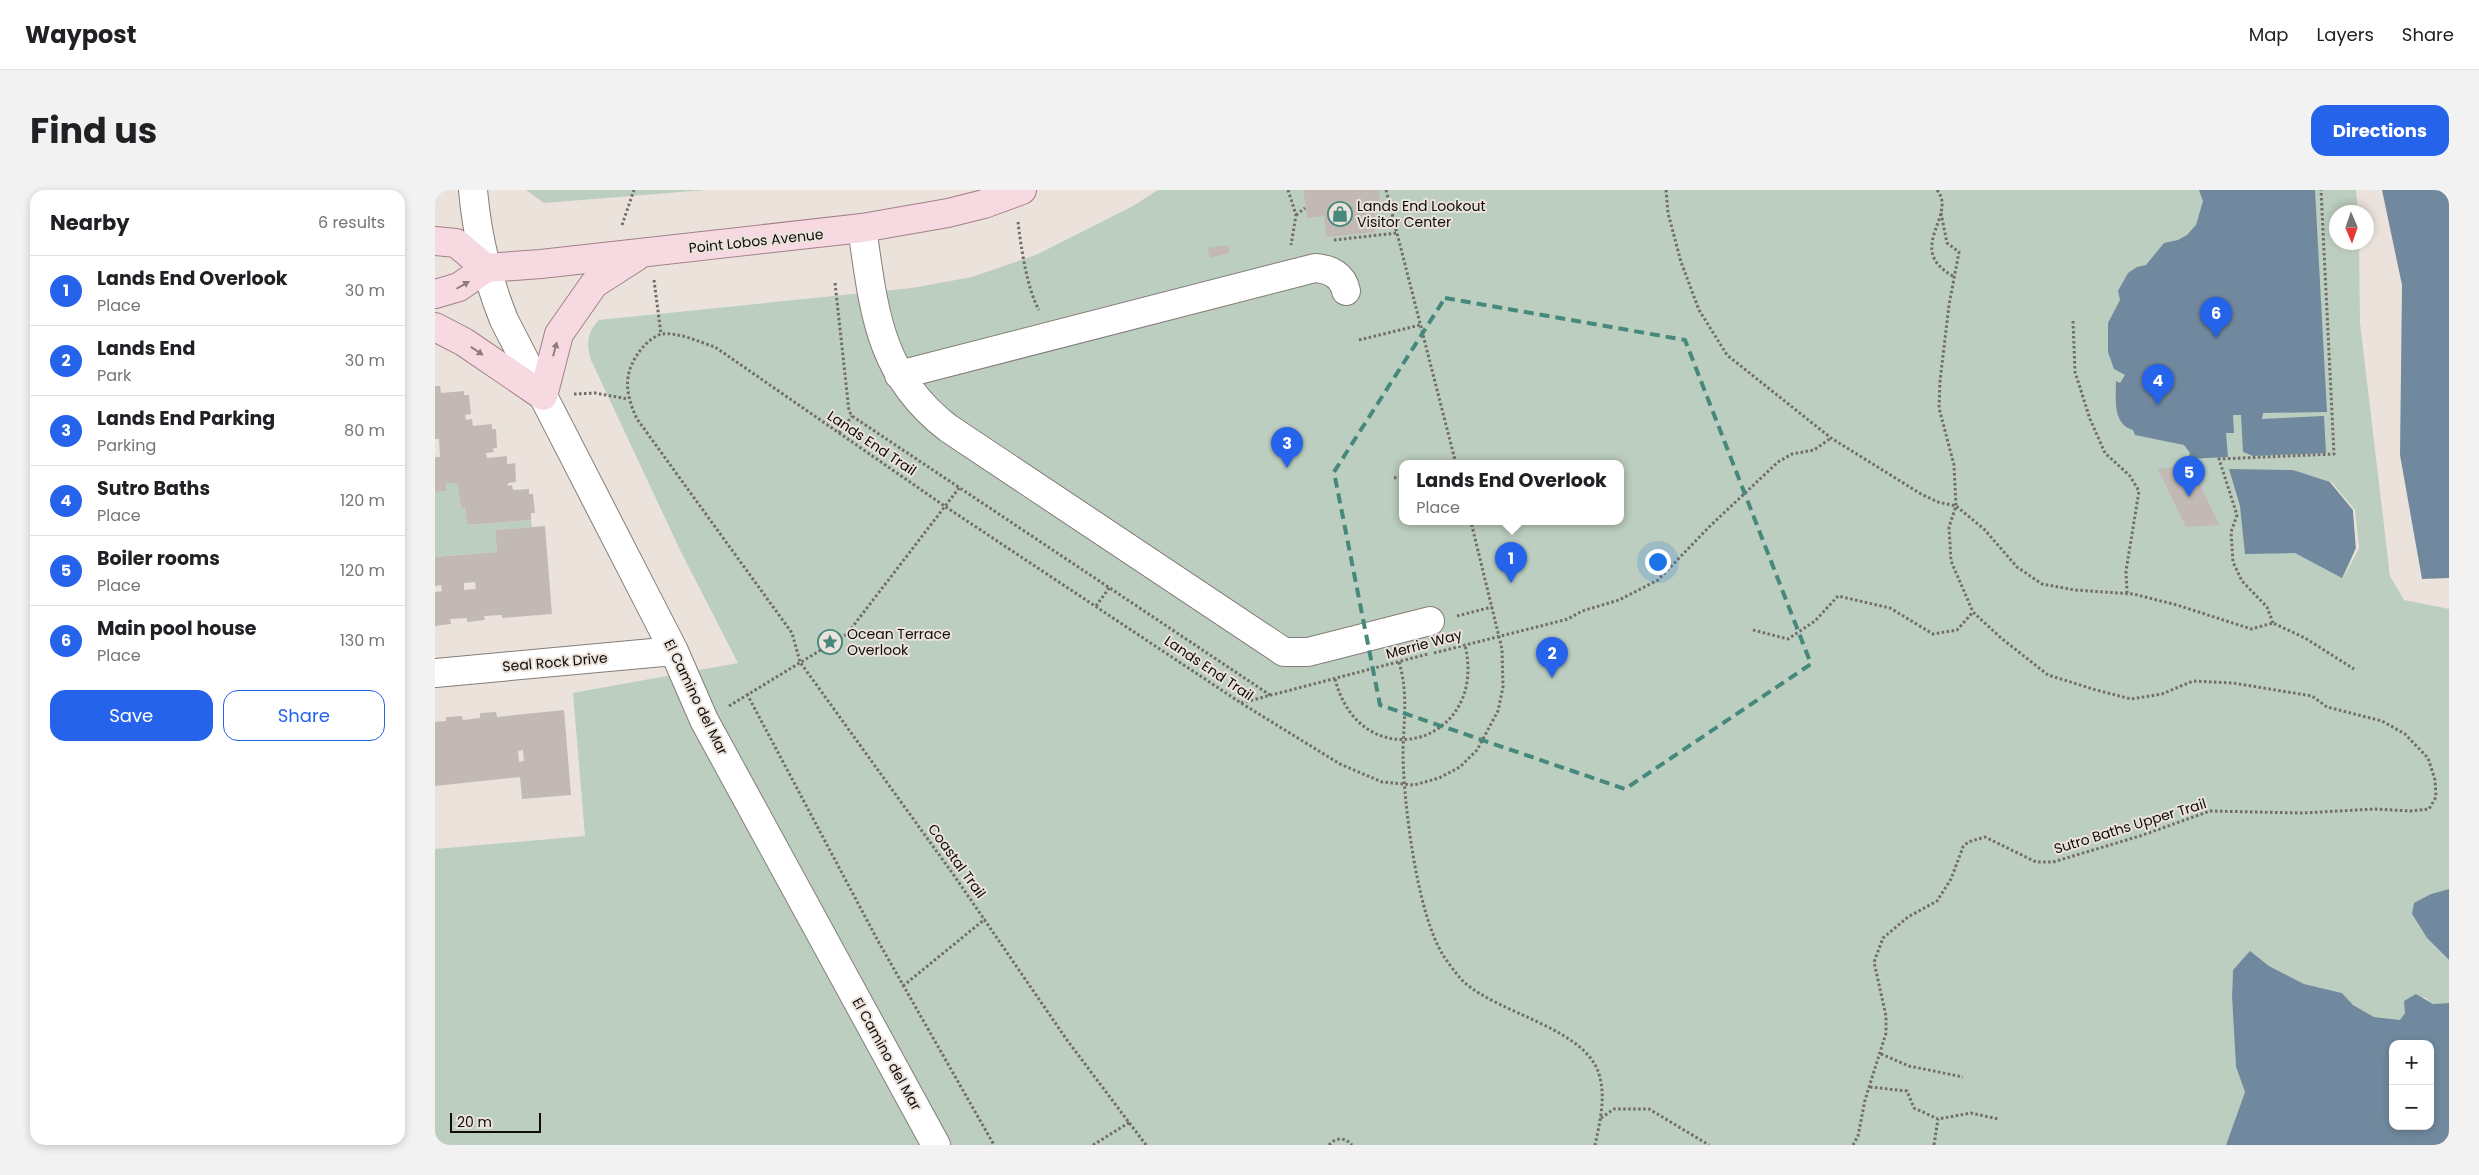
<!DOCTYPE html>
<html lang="en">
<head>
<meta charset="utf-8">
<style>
  :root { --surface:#fff; --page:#f2f2f2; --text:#202124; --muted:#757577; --line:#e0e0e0; --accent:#2563eb }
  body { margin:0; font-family:Poppins,sans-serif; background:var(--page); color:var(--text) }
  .controls { position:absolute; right:15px; bottom:15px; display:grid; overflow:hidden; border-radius:10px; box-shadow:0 2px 8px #0003 }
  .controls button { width:45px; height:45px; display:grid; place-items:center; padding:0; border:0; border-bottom:1px solid var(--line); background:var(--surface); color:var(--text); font:25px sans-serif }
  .compass { position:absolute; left:1894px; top:15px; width:45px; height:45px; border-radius:50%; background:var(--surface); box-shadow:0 2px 8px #0003; rotate:178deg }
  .scale { position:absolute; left:15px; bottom:12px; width:91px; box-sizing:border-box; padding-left:5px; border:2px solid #0f0c0a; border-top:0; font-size:14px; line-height:18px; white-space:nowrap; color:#0f0c0a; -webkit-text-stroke:4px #eae2db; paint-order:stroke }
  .you { position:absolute; left:1222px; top:371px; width:18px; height:18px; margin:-12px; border:4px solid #fff; border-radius:50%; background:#1a73e8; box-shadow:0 0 0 8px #1a73e833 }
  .badge { display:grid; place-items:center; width:32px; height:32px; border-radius:50%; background:var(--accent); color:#fff; font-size:16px; font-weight:700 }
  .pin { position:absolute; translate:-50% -41px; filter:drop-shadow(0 1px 2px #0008) }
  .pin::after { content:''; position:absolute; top:26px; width:18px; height:15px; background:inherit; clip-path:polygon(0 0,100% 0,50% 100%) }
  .popup { position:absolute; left:964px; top:270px; width:225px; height:65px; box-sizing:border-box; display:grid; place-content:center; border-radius:10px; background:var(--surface); filter:drop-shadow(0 1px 4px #0005); font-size:16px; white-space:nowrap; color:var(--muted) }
  .popup b { font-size:19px; color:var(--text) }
  .popup::after { content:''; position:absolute; left:50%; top:100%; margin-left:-10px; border:10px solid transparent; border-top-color:var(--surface) }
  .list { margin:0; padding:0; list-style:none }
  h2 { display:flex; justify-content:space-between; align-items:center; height:65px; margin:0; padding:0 20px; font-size:21px }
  h2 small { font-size:16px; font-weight:400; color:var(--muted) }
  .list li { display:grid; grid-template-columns:32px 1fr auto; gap:15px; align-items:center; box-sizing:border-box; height:70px; padding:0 20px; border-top:1px solid var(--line) }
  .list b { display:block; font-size:19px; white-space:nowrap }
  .list p { margin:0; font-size:16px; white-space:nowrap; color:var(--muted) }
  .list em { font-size:16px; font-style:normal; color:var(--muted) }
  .actions { display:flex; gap:10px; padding:15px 20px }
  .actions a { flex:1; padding:11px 0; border:1px solid var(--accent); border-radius:15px; text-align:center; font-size:18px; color:var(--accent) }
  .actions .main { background:var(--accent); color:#fff }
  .map { position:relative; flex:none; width:2014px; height:955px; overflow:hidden; border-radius:15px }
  header { display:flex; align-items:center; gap:30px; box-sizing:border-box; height:70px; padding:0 25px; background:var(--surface); border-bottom:1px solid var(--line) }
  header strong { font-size:24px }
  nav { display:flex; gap:28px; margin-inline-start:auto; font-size:18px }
  .intro { display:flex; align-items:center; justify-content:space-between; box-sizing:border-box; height:120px; padding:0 30px }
  h1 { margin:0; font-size:35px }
  .button { padding:12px 22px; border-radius:15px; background:var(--accent); color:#fff; font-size:18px; font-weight:700 }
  main { display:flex; gap:30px; padding:0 30px }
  aside { flex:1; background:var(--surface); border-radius:15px; box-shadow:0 2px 8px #0003 }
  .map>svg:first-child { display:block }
  .green { fill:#bccec0; fill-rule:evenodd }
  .water { fill:#71899e; fill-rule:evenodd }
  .pier { fill:#eae2db }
  .building { fill:#c3b9b4; fill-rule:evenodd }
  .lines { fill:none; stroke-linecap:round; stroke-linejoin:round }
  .minor-casing { stroke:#847d77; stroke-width:30 }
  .major-casing { stroke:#a28189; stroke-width:30 }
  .path { stroke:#726c68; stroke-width:3; stroke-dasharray:2.5 2.5; stroke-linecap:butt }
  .minor { stroke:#fff; stroke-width:28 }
  .major { stroke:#f7d9e1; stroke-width:28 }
  .oneway { fill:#8f7d80 }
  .marked { fill:none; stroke:#46897c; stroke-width:4; stroke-dasharray:10 6; stroke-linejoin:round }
  .labels { text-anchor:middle; stroke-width:4; stroke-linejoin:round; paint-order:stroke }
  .poi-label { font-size:14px; fill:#0f0c0a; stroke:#eae2db; text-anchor:start }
  .street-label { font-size:14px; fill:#0f0c0a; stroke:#eae2db }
</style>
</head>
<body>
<header>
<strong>Waypost</strong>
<nav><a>Map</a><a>Layers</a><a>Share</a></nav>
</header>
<div class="intro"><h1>Find us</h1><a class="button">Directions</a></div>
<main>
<aside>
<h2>Nearby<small>6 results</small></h2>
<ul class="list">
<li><span class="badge">1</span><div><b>Lands End Overlook</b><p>Place</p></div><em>30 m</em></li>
<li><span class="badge">2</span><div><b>Lands End</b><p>Park</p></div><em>30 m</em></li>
<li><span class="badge">3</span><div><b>Lands End Parking</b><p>Parking</p></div><em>80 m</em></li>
<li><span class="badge">4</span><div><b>Sutro Baths</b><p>Place</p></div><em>120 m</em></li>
<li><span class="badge">5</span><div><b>Boiler rooms</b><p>Place</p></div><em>120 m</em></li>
<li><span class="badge">6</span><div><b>Main pool house</b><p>Place</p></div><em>130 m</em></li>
</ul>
<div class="actions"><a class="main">Save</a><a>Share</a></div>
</aside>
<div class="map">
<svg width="2014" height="955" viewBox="0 0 2014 955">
  <rect width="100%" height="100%" fill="#eae2db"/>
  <path class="green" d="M91 0H270L109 13Z
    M723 0H1923L1925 22H1902V52L1927 53 2014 417V699L1996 704 1977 724 1992 748 2014 770V813L1998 814 1989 807 1970 823 1965 830 1939 827 1918 815 1907 803 1869 794 1834 776 1815 762 1798 780 1797 808 1801 877 1810 902 1791 955H0V659L150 646 138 503 303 473 246 362 156 170C151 154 152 143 164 130L477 98 537 87 603 64 698 16ZM967 274H1185V332H967Z
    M11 293H22L26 318 30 317 32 335 96 330 97 337 60 340 62 362 0 367V302L12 301Z"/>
  <path class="water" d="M1764 0H1880L1892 222 1828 223 1827 229 1889 226 1891 263 1818 266 1808 262 1806 225H1798L1799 243H1791L1793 267 1753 269 1755 263 1749 255 1700 245 1698 240C1677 234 1681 208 1681 191L1685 193 1690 185 1679 179 1673 162V133L1685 110 1683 101 1693 83 1702 77 1711 75 1729 53 1743 50 1752 45 1761 35 1768 11Z
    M1923 0H2014V417L1970 407 1932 52V22Z
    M1794 279 1858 280 1895 292 1918 320 1921 358 1907 388 1860 363 1810 364 1805 316Z
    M2014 699V770L1992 748 1977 724 1979 713 1996 704Z
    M1815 761 1834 776 1869 794 1907 803 1918 815 1939 827 1965 830 1970 823 1969 811 1981 804 1998 814 2014 813V955H1791L1810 902 1801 877 1797 807 1798 780ZM1958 854H1995V936H1958Z"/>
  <path class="pier" d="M1921 0H1947L1967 95 1965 265 1987 389 2014 388V419L1969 410 1955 386 1925 133 1924 52H1932V22H1923Z
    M1895 290 1920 320 1924 358 1907 391 1921 358 1918 320 1895 292Z"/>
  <path class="building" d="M868 0H944L946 20 939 21 940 42 891 47 889 26 872 28Z
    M793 55 795 63 775 68 772 58Z
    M0 196H5L6 203 29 201V205H34L36 224 30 225 31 230 37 229 38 236 57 234V239H61L62 258H58L59 262 51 263 52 268 72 266V274L80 273 81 292 73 293V296L77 295 78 300 94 299V304H98L100 323H96V330L32 335 30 317 26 318 22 293H11L12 301 0 302V267H5L4 249H0Z
    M1756 275 1784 335 1751 337 1723 279Z
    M110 336 117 424 67 428V425L49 426 50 430 32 432V428L15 429 16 434 0 436V402L7 401 6 395 0 396V367L62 362 60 340ZM40 392 41 399 29 400V393Z
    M129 520 136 605 87 609 85 587 0 596V532L11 531V527L27 526 28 530 45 528V523L61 522 62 527ZM88 560 89 571 84 572 83 561Z"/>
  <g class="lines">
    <defs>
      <path id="minor" d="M38 0C42 45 52 88 69 130L239 461 269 530 501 955
        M427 38C439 119 443 184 513 238L849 462H873L995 431
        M464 185 880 78C895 79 908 85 911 101
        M0 483 239 461"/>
      <path id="major" d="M0 51 21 53 51 78
        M0 104 24 97 51 78 106 74 427 38 513 23 549 14 587 0
        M0 137 29 152 108 206 124 144 159 94 201 67"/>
    </defs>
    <use href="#minor" class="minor-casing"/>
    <use href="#major" class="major-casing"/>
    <path class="path" d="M853 0 861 25 856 55
      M951 0 1021 274
      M1231 0 1233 23 1246 72 1264 120 1292 165 1396 248 1486 304 1503 312 1521 316 1549 339 1582 377 1607 394 1640 400 1698 404 1742 415 1816 439 1838 433 1870 448 1919 479
      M1502 0C1523 26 1469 59 1518 86
      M1506 23 1512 53 1524 62 1514 115 1505 191 1504 218 1519 275 1521 316 1514 337 1516 371 1538 422
      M861 25 870 18
      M583 32C586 57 592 99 604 120
      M187 35 199 0
      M899 50 962 43
      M219 90 226 144
      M400 93 414 221 417 226 835 505
      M1638 131 1640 182 1655 229 1670 263 1695 286 1704 301 1691 381 1692 403
      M924 150 985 135
      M139 204 160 203 193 209
      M404 243 417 226
      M959 288 967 286
      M661 416 674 398
      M1022 426 1057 417
      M1838 433 1832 417 1807 391 1798 372 1796 342 1802 325 1784 269 1899 264 1886 0
      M1318 440 1353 449 1380 431 1403 406 1455 418 1498 444 1522 440 1538 422 1566 448 1613 485 1661 500 1696 509 1727 504 1758 491 1798 493 1877 506 1892 517 1947 531 1970 544 1993 568 2000 590 2001 607 1994 619 1975 621 1940 619 1867 623 1775 621 1705 646 1618 672H1601L1550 647 1533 652 1528 657 1516 689 1502 711 1473 727 1448 748 1439 772 1451 826V843L1430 910 1423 946 1418 955
      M999 463 1133 429 1147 421 1184 410 1223 390 1274 337 1343 272 1357 264 1379 260 1396 248
      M964 472C974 506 968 532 968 566 969 616 982 723 1008 765 1014 774 1021 784 1029 792 1064 824 1150 838 1164 884 1171 907 1165 932 1160 955
      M900 489C926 590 1054 555 1030 455
      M312 504 443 751 559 955
      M806 513 993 464
      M294 516 412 444 524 298
      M468 796 550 729
      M1446 864 1474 876 1528 887
      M1435 897 1472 901 1479 918 1503 929 1536 923 1563 929
      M1166 928 1179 919H1214L1274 955
      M658 955 695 932
      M711 955 632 850 518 684 365 472 357 443 202 229C189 201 188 181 208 157 212 152 221 145 227 144 244 142 264 152 280 157L511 317 806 513 905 574 947 592 979 595 1004 588 1025 577 1042 560 1063 521 1068 497 1067 459 1036 332
      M894 955C901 947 910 947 917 955
      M1499 955 1503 929"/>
    <use href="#minor" class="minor"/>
    <use href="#major" class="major"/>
  </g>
  <defs><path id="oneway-solid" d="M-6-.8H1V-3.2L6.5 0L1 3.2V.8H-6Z" transform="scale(1.25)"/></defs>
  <g class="oneway">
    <use href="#oneway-solid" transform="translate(28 95) rotate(-30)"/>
    <use href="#oneway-solid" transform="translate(120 159) rotate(-75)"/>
    <use href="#oneway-solid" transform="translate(42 161) rotate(34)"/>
  </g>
  <path class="marked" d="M1010 108 1250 150 1376 474 1190 599 945 515 899 282Z"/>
  <defs>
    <symbol id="shop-ring" viewBox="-11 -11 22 22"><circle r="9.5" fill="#eae2db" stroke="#46897c" stroke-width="1.5"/><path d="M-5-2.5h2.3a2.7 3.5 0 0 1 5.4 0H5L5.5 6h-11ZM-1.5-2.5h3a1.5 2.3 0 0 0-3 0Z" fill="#46897c"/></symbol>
    <symbol id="sight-ring" viewBox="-11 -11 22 22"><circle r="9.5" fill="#eae2db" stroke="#46897c" stroke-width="1.5"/><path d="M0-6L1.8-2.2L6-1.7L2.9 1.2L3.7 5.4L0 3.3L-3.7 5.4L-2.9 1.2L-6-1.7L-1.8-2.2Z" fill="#46897c"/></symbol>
  </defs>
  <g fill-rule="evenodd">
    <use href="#shop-ring" x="891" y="10" width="28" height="28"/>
    <use href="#sight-ring" x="381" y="438" width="28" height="28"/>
  </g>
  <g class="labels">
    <g class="poi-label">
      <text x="922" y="21">Lands End Lookout<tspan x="922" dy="16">Visitor Center</tspan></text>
      <text x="412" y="449">Ocean Terrace<tspan x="412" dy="16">Overlook</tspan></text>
    </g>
    <g class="street-label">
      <text transform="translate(321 51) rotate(-6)" y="5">Point Lobos Avenue</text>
      <text transform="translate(437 253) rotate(34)" y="5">Lands End Trail</text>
      <text transform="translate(989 454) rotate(-15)" y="5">Merrie Way</text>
      <text transform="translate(120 472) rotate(-5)" y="5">Seal Rock Drive</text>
      <text transform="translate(774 478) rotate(34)" y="5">Lands End Trail</text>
      <text transform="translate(261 507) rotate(64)" y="5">El Camino del Mar</text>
      <text transform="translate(1695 636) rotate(-17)" y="5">Sutro Baths Upper Trail</text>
      <text transform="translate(522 671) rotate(54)" y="5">Coastal Trail</text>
      <text transform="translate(452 864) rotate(61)" y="5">El Camino del Mar</text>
    </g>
  </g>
</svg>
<div class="controls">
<button>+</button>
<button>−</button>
</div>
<svg class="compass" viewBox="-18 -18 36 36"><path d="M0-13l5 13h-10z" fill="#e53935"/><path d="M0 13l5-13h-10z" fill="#757577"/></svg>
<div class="scale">20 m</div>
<div class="you"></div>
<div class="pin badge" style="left:1076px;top:393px">1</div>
<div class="popup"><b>Lands End Overlook</b>Place</div>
<div class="pin badge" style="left:1117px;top:488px">2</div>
<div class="pin badge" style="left:852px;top:278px">3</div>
<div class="pin badge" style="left:1723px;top:215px">4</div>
<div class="pin badge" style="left:1754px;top:307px">5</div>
<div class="pin badge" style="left:1781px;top:148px">6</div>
</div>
</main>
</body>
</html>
